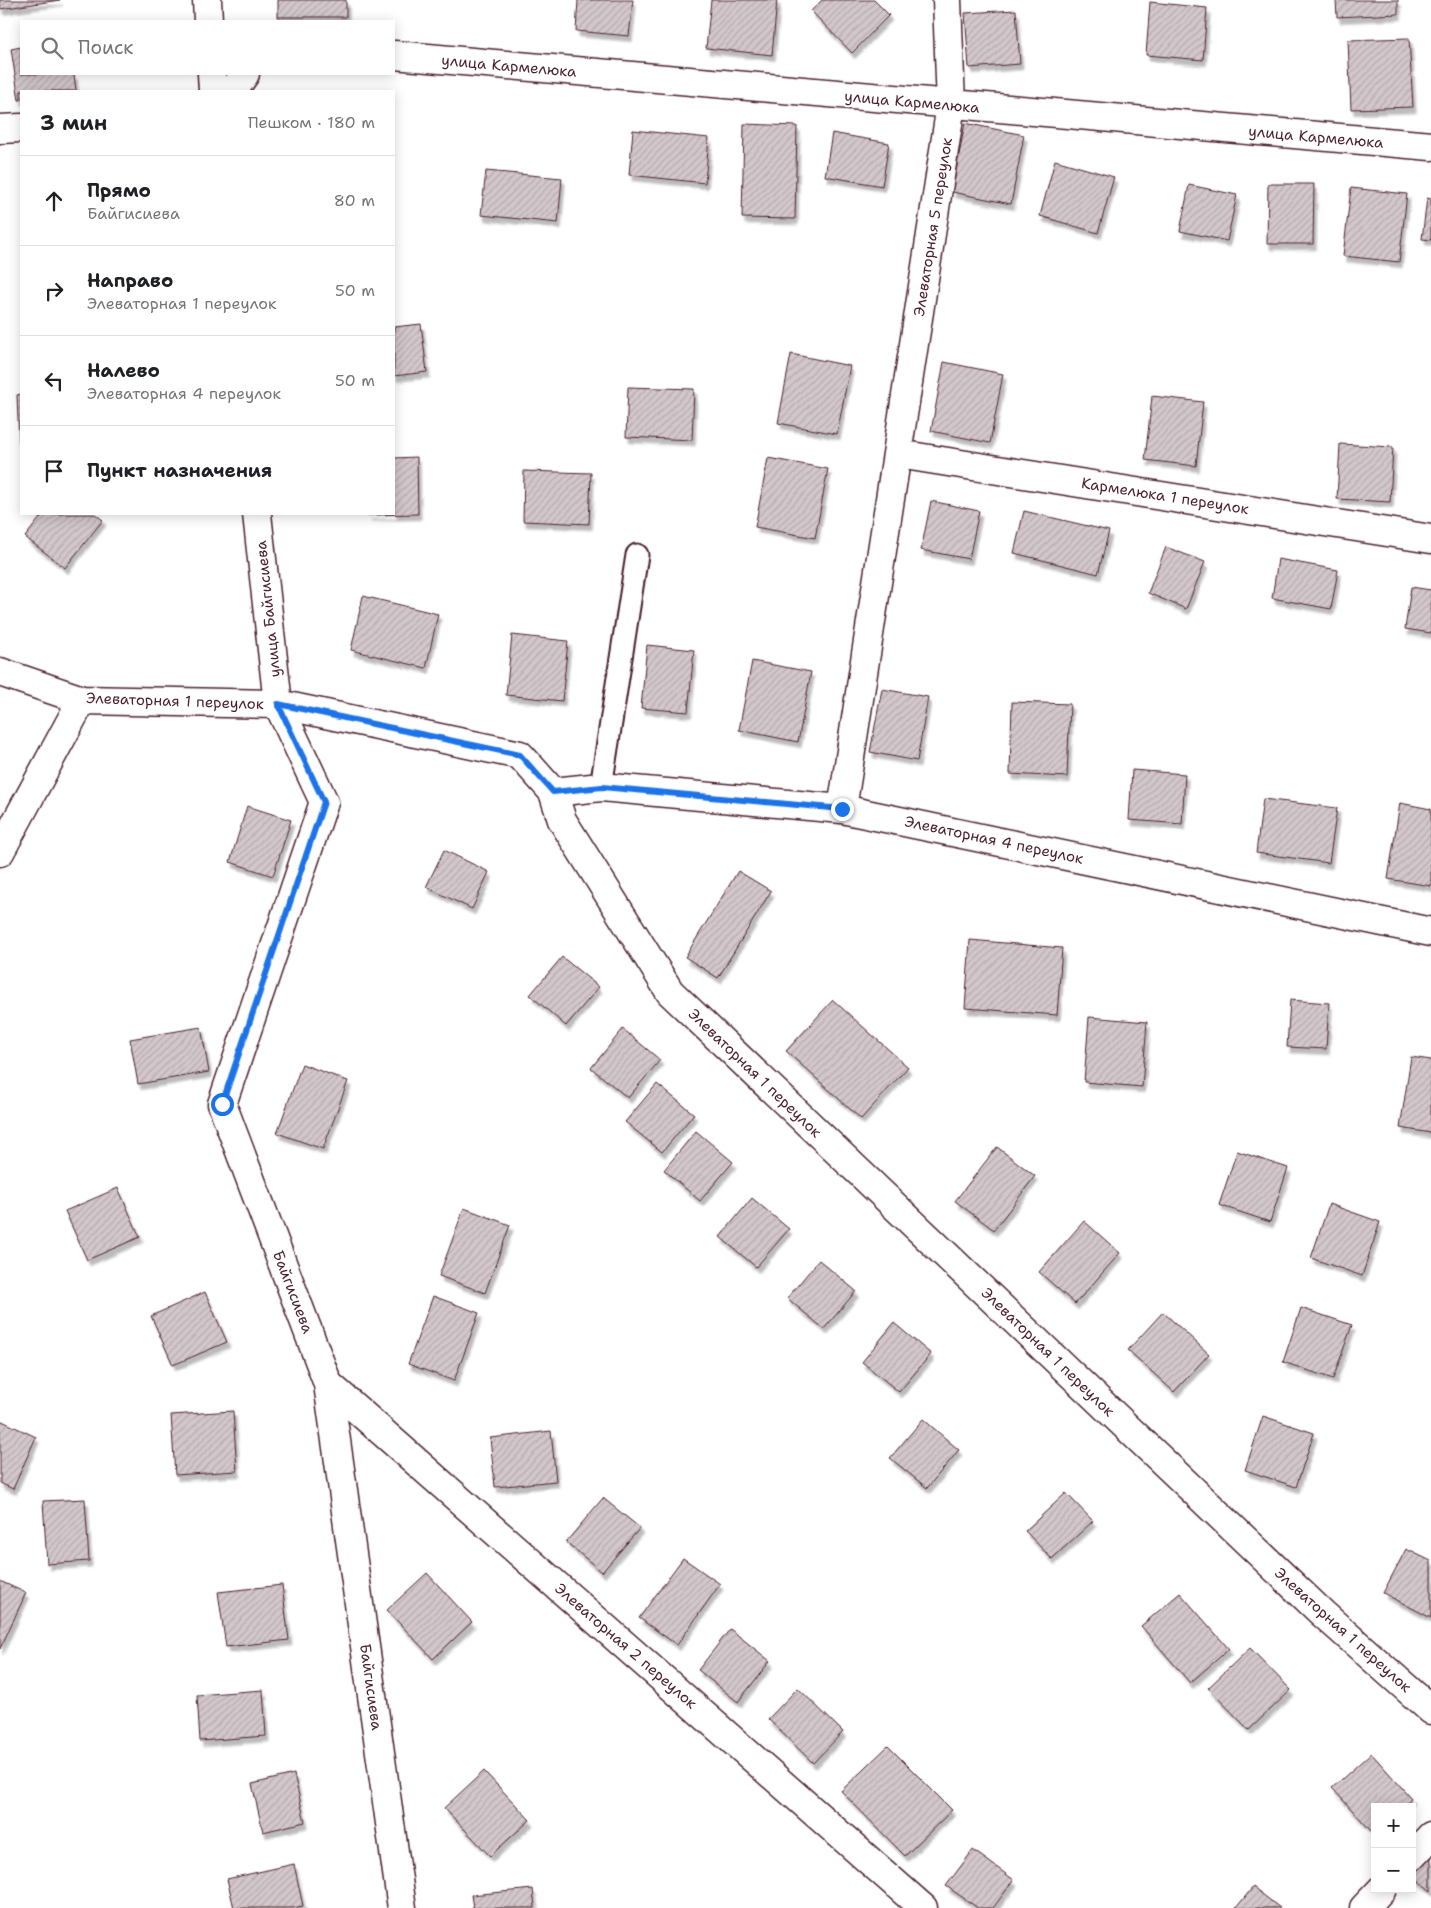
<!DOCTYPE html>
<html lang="ru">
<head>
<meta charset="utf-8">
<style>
  :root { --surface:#fff; --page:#f6f6f6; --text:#202124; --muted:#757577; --line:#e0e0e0 }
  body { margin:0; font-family:"Shantell Sans",sans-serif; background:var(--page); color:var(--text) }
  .controls { position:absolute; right:15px; bottom:15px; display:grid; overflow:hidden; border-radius:0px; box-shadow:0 2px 12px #0003 }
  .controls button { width:45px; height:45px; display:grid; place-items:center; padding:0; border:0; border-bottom:1px solid var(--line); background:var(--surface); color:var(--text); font:25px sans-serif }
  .stop { position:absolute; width:15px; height:15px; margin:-11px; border:4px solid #1a73e8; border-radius:50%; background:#fff }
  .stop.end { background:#1a73e8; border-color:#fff; box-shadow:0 1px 5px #0008 }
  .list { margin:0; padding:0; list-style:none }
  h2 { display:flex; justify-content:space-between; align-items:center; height:65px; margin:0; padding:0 20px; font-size:21px }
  h2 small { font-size:16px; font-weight:400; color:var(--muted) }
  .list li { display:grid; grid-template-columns:32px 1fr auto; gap:15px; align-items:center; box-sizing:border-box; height:90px; padding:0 20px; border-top:1px solid var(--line) }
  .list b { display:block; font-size:19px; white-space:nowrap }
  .list p { margin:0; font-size:16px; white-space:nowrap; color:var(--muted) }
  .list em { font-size:16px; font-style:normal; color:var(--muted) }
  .icon { flex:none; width:28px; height:28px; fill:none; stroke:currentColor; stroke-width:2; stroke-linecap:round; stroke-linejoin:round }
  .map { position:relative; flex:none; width:1431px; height:1908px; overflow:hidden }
  .search { position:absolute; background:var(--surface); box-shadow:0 2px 12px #0003; left:20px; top:20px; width:375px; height:55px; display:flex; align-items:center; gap:12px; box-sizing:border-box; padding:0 18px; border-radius:0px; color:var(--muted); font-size:19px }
  .panel { position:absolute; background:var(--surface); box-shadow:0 2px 12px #0003; left:20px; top:90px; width:375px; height:425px; border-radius:0px }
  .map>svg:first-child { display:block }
  .building { fill:url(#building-hatch); stroke:#4a1f2b; filter:url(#shadow) }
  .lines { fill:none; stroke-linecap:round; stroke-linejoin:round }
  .lane-casing { stroke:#4a1f2b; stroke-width:25 }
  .street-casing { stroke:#4a1f2b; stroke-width:31 }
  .secondary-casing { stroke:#4a1f2b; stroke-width:31 }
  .lane { stroke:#fff; stroke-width:21 }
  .street { stroke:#fff; stroke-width:28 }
  .secondary { stroke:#fff; stroke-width:28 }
  .route { stroke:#1a73e8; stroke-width:6 }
  .labels { text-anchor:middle; stroke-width:4; stroke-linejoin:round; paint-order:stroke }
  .street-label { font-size:15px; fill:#4a1f2b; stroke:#fff }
</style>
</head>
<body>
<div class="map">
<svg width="1431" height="1908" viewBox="0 0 1431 1908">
  <defs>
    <pattern id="building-hatch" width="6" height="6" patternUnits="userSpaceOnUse" patternTransform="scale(1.25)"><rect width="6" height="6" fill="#d2c7cb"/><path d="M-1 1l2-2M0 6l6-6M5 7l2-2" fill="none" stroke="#b6aaae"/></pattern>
    <filter id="shadow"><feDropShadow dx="3" dy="5.5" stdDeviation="1" flood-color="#0004"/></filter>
  </defs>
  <rect width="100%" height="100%" fill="#fff"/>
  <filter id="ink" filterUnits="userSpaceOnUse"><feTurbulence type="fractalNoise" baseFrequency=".02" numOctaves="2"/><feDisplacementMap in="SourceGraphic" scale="10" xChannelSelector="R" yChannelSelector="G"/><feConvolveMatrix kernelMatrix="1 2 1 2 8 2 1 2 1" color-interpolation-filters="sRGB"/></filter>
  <g filter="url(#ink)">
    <path class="building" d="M0 0H60L0 9Z
      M278 0H346V17H278Z
      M578 0H633L629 36 576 31Z
      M711 0H777L772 55 706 48Z
      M822 0H874L889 15 852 53 811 11Z
      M1336 0H1398V14L1337 17Z
      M1150 2 1207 8 1203 60 1146 55Z
      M1016 10 1020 64 969 68 965 13Z
      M1409 38 1413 107 1351 109 1348 40Z
      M21 47V74H74L76 91H21V100H19L11 49Z
      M965 123 1024 135 1011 204 952 192Z
      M744 124 797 126 795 219 742 218Z
      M633 130 709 138 705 183 629 175Z
      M832 133 889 143 882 186 825 176Z
      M1055 160 1114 177 1098 233 1040 216Z
      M486 171 562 178 558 223 481 215Z
      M1268 184H1314L1313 244H1267Z
      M1189 185 1237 195 1227 241 1180 231Z
      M1351 188 1407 194 1399 262 1343 256Z
      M1427 198 1431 199V240L1422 239Z
      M421 324 427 372 394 376V327Z
      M791 354 850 366 837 434 778 423Z
      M944 362 1003 374 990 443 931 431Z
      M628 387 694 389 692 440 626 437Z
      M21 394V443H19L17 395Z
      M1152 396 1203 402 1196 466 1145 460Z
      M1340 444 1393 447 1390 502 1337 499Z
      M417 457 418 514 368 515 394 514V458Z
      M768 458 828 469 815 538 755 527Z
      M524 471 591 473 589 524 523 521Z
      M931 501 979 511 969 559 921 550Z
      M1024 511 1109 531 1098 574 1014 553Z
      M43 514H95L103 520 65 568 25 537Z
      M1166 547 1205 562 1186 609 1148 593Z
      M1278 559 1338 570 1331 609 1272 598Z
      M1411 587 1431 590V633L1405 629Z
      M363 596 438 614 426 668 351 650Z
      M512 635 568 641 562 701 506 695Z
      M647 645 694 650 688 712 641 708Z
      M752 661 811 672 798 742 739 730Z
      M882 689 928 697 917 761 870 752Z
      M1012 702 1070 704 1067 777 1010 774Z
      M1132 770 1185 774 1182 824 1129 820Z
      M1263 799 1337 808 1329 863 1256 853Z
      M1400 803 1431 809V886L1388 879Z
      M247 806 291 820 273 876 230 862Z
      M444 850 489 872 472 909 426 887Z
      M738 871 771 891 718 978 685 957Z
      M970 940 1062 948 1057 1015 965 1008Z
      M562 957 599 987 566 1026 530 995Z
      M833 1000 908 1067 861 1119 786 1051Z
      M1290 1000 1329 1003 1326 1049 1287 1047Z
      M1089 1017 1147 1022 1142 1087 1084 1082Z
      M201 1027 209 1072 138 1084 130 1039Z
      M623 1029 660 1060 628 1098 591 1068Z
      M1411 1057 1431 1060V1133L1400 1128Z
      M302 1064 348 1081 323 1149 277 1133Z
      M657 1084 694 1114 662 1152 625 1122Z
      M696 1131 733 1162 700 1201 664 1170Z
      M997 1147 1035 1176 994 1230 955 1201Z
      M1237 1151 1288 1168 1270 1222 1219 1205Z
      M118 1188 140 1237 87 1260 65 1211Z
      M752 1198 789 1229 756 1267 720 1237Z
      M1329 1204 1380 1222 1362 1276 1311 1258Z
      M464 1208 510 1225 485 1293 439 1276Z
      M1084 1221 1120 1253 1075 1304 1039 1272Z
      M819 1260 856 1291 824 1329 787 1298Z
      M205 1292 227 1342 173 1365 151 1316Z
      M433 1296 479 1313 454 1381 408 1364Z
      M1301 1308 1352 1325 1333 1379 1283 1362Z
      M1163 1312 1209 1354 1174 1392 1128 1350Z
      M894 1323 931 1354 899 1392 862 1362Z
      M233 1411 237 1471 175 1475 171 1415Z
      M1263 1416 1314 1433 1296 1487 1245 1470Z
      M923 1419 959 1450 927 1488 890 1458Z
      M0 1420 36 1437 13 1489 0 1483Z
      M551 1431 556 1481 495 1487 490 1438Z
      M1066 1493 1093 1521 1052 1559 1025 1531Z
      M603 1498 640 1528 602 1572 566 1542Z
      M85 1499 89 1561 47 1564 43 1501Z
      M1406 1549 1431 1561V1618L1383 1593Z
      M683 1558 720 1584 677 1645 639 1618Z
      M427 1573 472 1622 433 1659 387 1610Z
      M0 1581 26 1593 0 1649Z
      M282 1585 289 1640 226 1647 218 1592Z
      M1180 1593 1229 1649 1190 1683 1141 1626Z
      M730 1629 770 1661 738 1702 698 1670Z
      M1250 1648 1291 1690 1249 1730 1208 1688Z
      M798 1688 843 1732 813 1763 768 1719Z
      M263 1690 266 1736 200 1741 197 1695Z
      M888 1746 952 1810 905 1856 841 1791Z
      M1371 1753 1411 1798 1402 1807H1375V1831L1373 1833 1332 1788Z
      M484 1771 530 1820 490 1856 444 1808Z
      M294 1774 305 1822 263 1832 252 1784Z
      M973 1850 1014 1880 993 1908H978L946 1886Z
      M1431 1856V1891L1413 1876Z
      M294 1864 303 1906 293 1908H234L227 1879Z
      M1253 1887 1280 1908H1236Z
      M533 1889 535 1908H473L471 1895Z"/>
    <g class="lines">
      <defs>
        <path id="lane" d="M601 787 637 555"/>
        <path id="street" d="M207 0 208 21
          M394 55 1431 146
          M212 74 213 91
          M233 91 245 74
          M0 129 21 128
          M898 454 1431 539
          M257 514 278 704
          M0 672 82 700 278 704 520 755 553 792 562 820 670 992 1322 1613 1431 1710
          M553 792 601 787 842 809 1431 932
          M842 809 951 105 947 0
          M0 852 82 700
          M328 1384 923 1908
          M1412 1856 1431 1836
          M1364 1908 1382 1889"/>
        <path id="secondary" d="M278 704 324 802 222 1104 328 1384 402 1908"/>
      </defs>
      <use href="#lane" class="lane-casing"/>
      <use href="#street" class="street-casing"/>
      <use href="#secondary" class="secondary-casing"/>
      <use href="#lane" class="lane"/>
      <use href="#street" class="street"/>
      <use href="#secondary" class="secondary"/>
    </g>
  </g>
  <g class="lines" filter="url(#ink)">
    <path class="route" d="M222 1104 324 802 278 704 520 755 553 792 602 787 842 809"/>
  </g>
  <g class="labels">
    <g class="street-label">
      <text transform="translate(509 66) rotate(5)" y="5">улица Кармелюка</text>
      <text transform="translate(912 102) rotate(5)" y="5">улица Кармелюка</text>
      <text transform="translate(1316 137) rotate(5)" y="5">улица Кармелюка</text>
      <text transform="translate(933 227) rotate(-81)" y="5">Элеваторная 5 переулок</text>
      <text transform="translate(1165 496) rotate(9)" y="5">Кармелюка 1 переулок</text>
      <text transform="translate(268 609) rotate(-96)" y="5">улица Байгисиева</text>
      <text transform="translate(175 701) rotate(2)" y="5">Элеваторная 1 переулок</text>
      <text transform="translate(994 840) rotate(12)" y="5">Элеваторная 4 переулок</text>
      <text transform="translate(755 1073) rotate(44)" y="5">Элеваторная 1 переулок</text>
      <text transform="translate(293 1292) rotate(69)" y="5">Байгисиева</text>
      <text transform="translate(1048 1352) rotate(44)" y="5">Элеваторная 1 переулок</text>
      <text transform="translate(1343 1630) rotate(42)" y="5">Элеваторная 1 переулок</text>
      <text transform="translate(626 1646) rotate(41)" y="5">Элеваторная 2 переулок</text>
      <text transform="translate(371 1687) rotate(82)" y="5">Байгисиева</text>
    </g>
  </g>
</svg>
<div class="controls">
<button>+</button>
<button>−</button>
</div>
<div class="stop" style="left:222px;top:1104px"></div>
<div class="stop end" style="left:842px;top:809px"></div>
<div class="search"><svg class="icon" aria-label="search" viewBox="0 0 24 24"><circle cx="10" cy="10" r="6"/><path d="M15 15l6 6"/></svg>Поиск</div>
<section class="panel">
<h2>3 мин<small>Пешком · 180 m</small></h2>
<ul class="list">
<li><svg class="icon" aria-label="ahead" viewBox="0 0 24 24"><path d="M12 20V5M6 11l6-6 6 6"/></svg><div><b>Прямо</b><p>Байгисиева</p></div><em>80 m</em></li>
<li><svg class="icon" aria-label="right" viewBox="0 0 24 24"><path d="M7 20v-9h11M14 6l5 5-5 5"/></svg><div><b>Направо</b><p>Элеваторная 1 переулок</p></div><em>50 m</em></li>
<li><svg class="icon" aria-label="left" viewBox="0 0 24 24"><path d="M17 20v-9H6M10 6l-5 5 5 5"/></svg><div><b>Налево</b><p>Элеваторная 4 переулок</p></div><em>50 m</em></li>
<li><svg class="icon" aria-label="arrive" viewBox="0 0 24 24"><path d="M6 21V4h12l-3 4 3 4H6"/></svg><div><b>Пункт назначения</b></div></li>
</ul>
</section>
</div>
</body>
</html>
